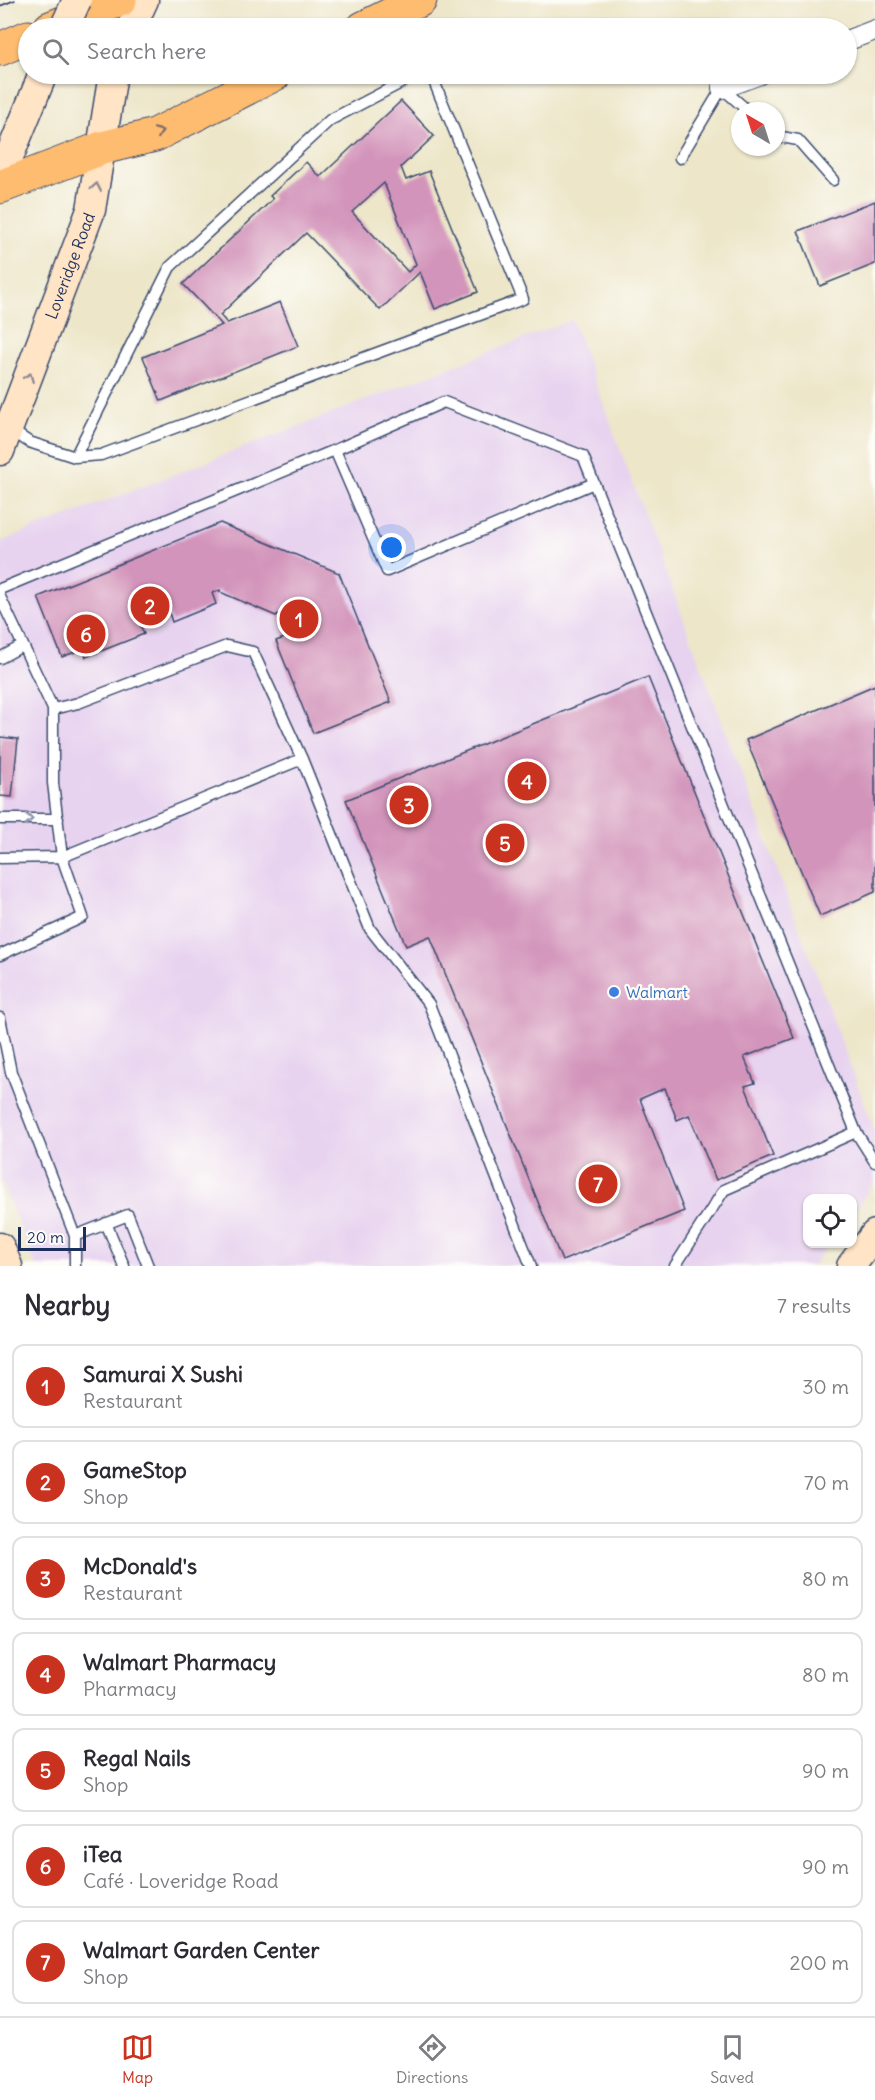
<!DOCTYPE html>
<html lang="en">
<head>
<meta charset="utf-8">
<style>
  :root { --surface:#fff; --page:#f7f7f7; --text:#2b2b33; --muted:#7c7c81; --line:#e1e1e2; --accent:#c8321e }
  body { margin:0; font-family:Delius,sans-serif; background:var(--page); color:var(--text) }
  .controls { position:absolute; right:18px; bottom:18px; display:grid; overflow:hidden; border-radius:12px; box-shadow:0 2px 4px #0004 }
  .controls button { width:54px; height:54px; display:grid; place-items:center; padding:0; border:0; border-bottom:2px solid var(--line); background:var(--surface); color:var(--text); font:30px sans-serif }
  .compass { position:absolute; left:731px; top:102px; width:54px; height:54px; border-radius:50%; background:var(--surface); box-shadow:0 2px 4px #0004; rotate:321deg }
  .scale { position:absolute; left:18px; bottom:15px; width:68px; box-sizing:border-box; padding-left:6px; border:3px solid #1b2f5e; border-top:0; font-size:16px; line-height:21px; white-space:nowrap; color:#1b2f5e; -webkit-text-stroke:4px #fdfcf7; paint-order:stroke }
  .you { position:absolute; left:392px; top:548px; width:21px; height:21px; margin:-15px; border:4px solid #fff; border-radius:50%; background:#1a73e8; box-shadow:0 0 0 9px #1a73e833 }
  .badge { display:grid; place-items:center; width:39px; height:39px; border-radius:50%; background:var(--accent); color:#fff; font-size:20px; font-weight:700 }
  .pin { position:absolute; translate:-50% -50%; border:3px solid #fff; box-shadow:0 2px 6px #0006 }
  .list { margin:0; padding:0; list-style:none }
  h2 { display:flex; justify-content:space-between; align-items:center; height:78px; margin:0; padding:0 24px; font-size:26px }
  h2 small { font-size:20px; font-weight:400; color:var(--muted) }
  .list li { display:grid; grid-template-columns:39px 1fr auto; gap:18px; align-items:center; box-sizing:border-box; height:84px; margin:0 12px 12px; padding:0 12px; border:2px solid var(--line); border-radius:12px }
  .list b { display:block; font-size:22px; white-space:nowrap }
  .list p { margin:0; font-size:20px; white-space:nowrap; color:var(--muted) }
  .list em { font-size:20px; font-style:normal; color:var(--muted) }
  .icon { flex:none; width:33px; height:33px; fill:none; stroke:currentColor; stroke-width:2; stroke-linecap:round; stroke-linejoin:round }
  .map { position:relative; flex:none; width:875px; height:1266px; overflow:hidden }
  .search { position:absolute; background:var(--surface); box-shadow:0 2px 4px #0004; left:18px; right:18px; top:18px; height:66px; display:flex; align-items:center; gap:15px; box-sizing:border-box; padding:0 21px; border-radius:33px; color:var(--muted); font-size:22px }
  .sheet { height:750px; background:var(--surface) }
  nav { display:flex; justify-content:space-around; align-items:center; box-sizing:border-box; height:84px; border-top:2px solid var(--line); background:var(--surface); font-size:16px; color:var(--muted) }
  nav a { display:grid; justify-items:center; gap:3px }
  nav .on { color:var(--accent) }
  .map>svg:first-child { display:block }
  .built { fill:#e7d2ef }
  .building { fill:#d394bb; fill-rule:evenodd }
  .lines { fill:none; stroke-linecap:round; stroke-linejoin:round }
  .service-casing { stroke:#3a4a6e; stroke-width:13 }
  .minor-casing { stroke:#3a4a6e; stroke-width:22 }
  .secondary-casing { stroke:#3a4a6e; stroke-width:31 }
  .motorway-casing { stroke:#3a4a6e; stroke-width:35 }
  .service { stroke:#fff; stroke-width:10 }
  .minor { stroke:#fff; stroke-width:20 }
  .secondary { stroke:#ffe4c6; stroke-width:28 }
  .motorway { stroke:#febc70; stroke-width:33 }
  .tram { stroke:#1b2f5e; stroke-width:1.5 }
  .secondary-bridge-casing { stroke:#3a4a6e; stroke-width:31; stroke-linecap:butt }
  .secondary-bridge { stroke:#ffe4c6; stroke-width:28 }
  .oneway { stroke:#816e66 }
  .oneway2 { stroke:#8d8a92 }
  .oneway3 { stroke:#8d97ae }
  .shop-dot { fill:#3f7fe0; stroke:#fdfcf7; stroke-width:2 }
  .labels { text-anchor:middle; stroke-width:4.5; stroke-linejoin:round; paint-order:stroke }
  .street-label { font-size:16px; fill:#1b2f5e; stroke:#fdfcf7 }
  .shop-label { font-size:16px; fill:#366cbe; stroke:#fdfcf7; text-anchor:start }
</style>
</head>
<body>
<div class="map">
<svg width="875" height="1266" viewBox="0 0 875 1266">
  <rect width="100%" height="100%" fill="#fdfcf7"/>
  <filter id="ink" filterUnits="userSpaceOnUse"><feTurbulence type="fractalNoise" baseFrequency=".0167" numOctaves="2"/><feDisplacementMap in="SourceGraphic" scale="12" xChannelSelector="R" yChannelSelector="G"/><feConvolveMatrix kernelMatrix="1 2 1 2 8 2 1 2 1" color-interpolation-filters="sRGB"/></filter>
  <filter id="wash" filterUnits="userSpaceOnUse"><feTurbulence type="fractalNoise" baseFrequency=".008" numOctaves="4" result="noise"/><feDisplacementMap in="SourceGraphic" scale="24" xChannelSelector="R" yChannelSelector="G"/><feGaussianBlur stdDeviation="1.35" result="paint"/><feColorMatrix in="noise" values="0 0 0 0 0 0 0 0 0 0 0 0 0 0 0 0 0 1.4 0 .05"/><feComposite in="paint" operator="in"/></filter>
  <g filter="url(#wash)">
    <rect width="100%" height="100%" fill="#ede6c9"/>
    <path class="built" d="M572 320 875 1132V1181L853 1213 852 1198H808V1244H830L812 1266H36L0 1179V542Z"/>
    <g id="blocks">
      <path class="building" d="M401 101 434 136 401 167 406 180 429 171 478 292 435 309 420 272 380 310 306 233 220 315 227 323 280 302 298 346 161 401 143 357 222 325 183 284 273 199 270 196 306 162 320 177ZM384 183 416 264 408 272 352 212Z
        M875 201V264L820 286 798 231Z
        M220 523 339 573 391 702 313 733 276 641 287 637 278 614 276 616 220 592V590L212 593 216 604 172 622 169 613 140 624 144 634 86 657 83 649 62 657 38 597Z
        M648 677 794 1038 744 1057 755 1083 745 1086 773 1156 716 1180 689 1115 677 1120 665 1088 640 1099 684 1211 562 1261 430 936 406 946 346 800Z
        M875 685V892L820 916 746 740Z
        M0 737 18 739 12 797 0 796Z"/>
    </g>
  </g>
  <g filter="url(#ink)">
    <use href="#blocks" fill-opacity="0" stroke="#3a4a6e" stroke-width="1.5"/>
    <g class="lines">
      <defs>
        <path id="service" d="M776 136 798 140 833 180
          M680 158 722 88 748 111
          M9 429 29 442 75 457 101 455 523 299 431 74
          M335 450 387 571 594 483
          M75 457 170 267 330 120 418 74
          M0 589 335 450 444 402 583 456 856 1132 875 1162
          M0 597 53 709 78 703 227 646 253 652 302 759 370 929 429 1004 531 1266
          M0 658 22 646
          M0 819H58
          M0 858 62 857 302 759
          M0 955 83 917 62 857 53 783V709
          M0 1018 11 1072 75 1236 128 1215 148 1266
          M106 1223 124 1266
          M75 1236V1266
          M675 1266 724 1190 856 1132"/>
        <path id="minor" d="M846 41 875 30
          M722 88 760 74"/>
        <g id="secondary">
          <path d="M131 28 144 0"/>
          <path d="M0 179 43 74"/>
          <path id="s1" d="M0 451 91 210 113 74"/>
          <path d="M0 1247 8 1266"/>
          <path d="M851 1266 875 1234"/>
        </g>
        <path id="motorway" d="M50 28 120 0
          M363 28 420 0
          M0 49 28 37
          M0 187 102 148 155 135 275 74"/>
      </defs>
      <use href="#service" class="service-casing"/>
      <use href="#minor" class="minor-casing"/>
      <use href="#secondary" class="secondary-casing"/>
      <use href="#motorway" class="motorway-casing"/>
      <use href="#service" class="service"/>
      <use href="#minor" class="minor"/>
      <use href="#secondary" class="secondary"/>
      <use href="#motorway" class="motorway"/>
      <path class="tram" d="M0 6 15 0"/>
      <defs>
        <path id="secondary-bridge" d="M64 28 77 0"/>
      </defs>
      <use href="#secondary-bridge" class="secondary-bridge-casing"/>
      <use href="#secondary-bridge" class="secondary-bridge"/>
    </g>
    <defs><path id="oneway-chevron" d="M-2-3.5L2.5 0L-2 3.5" fill="none" stroke-width="1.6" stroke-linecap="round" stroke-linejoin="round" transform="scale(1.5)"/></defs>
    <use class="oneway" href="#oneway-chevron" transform="translate(159 132) rotate(-23)"/>
    <g class="oneway2">
      <use href="#oneway-chevron" transform="translate(96 187) rotate(-80)"/>
      <use href="#oneway-chevron" transform="translate(29 377) rotate(-68)"/>
    </g>
    <use class="oneway3" href="#oneway-chevron" transform="translate(29 819)"/>
  </g>
  <circle class="shop-dot" cx="614" cy="992" r="6"/>
  <g class="labels">
    <g class="street-label">
      <text dy="6" stroke="none"><textPath href="#s1" startOffset="198">Loveridge Road</textPath></text>
    </g>
    <g class="shop-label">
      <text x="626" y="998">Walmart</text>
    </g>
  </g>
</svg>
<div class="controls">
<button><svg class="icon" aria-label="locate" viewBox="0 0 24 24"><circle cx="12" cy="12" r="6"/><path d="M12 2v4M12 18v4M2 12h4M18 12h4"/></svg></button>
</div>
<svg class="compass" viewBox="-18 -18 36 36"><path d="M0-13l5 13h-10z" fill="#e53935"/><path d="M0 13l5-13h-10z" fill="#7c7c81"/></svg>
<div class="scale">20 m</div>
<div class="you"></div>
<div class="pin badge" style="left:299px;top:619px">1</div>
<div class="pin badge" style="left:150px;top:606px">2</div>
<div class="pin badge" style="left:409px;top:805px">3</div>
<div class="pin badge" style="left:527px;top:781px">4</div>
<div class="pin badge" style="left:505px;top:843px">5</div>
<div class="pin badge" style="left:86px;top:634px">6</div>
<div class="pin badge" style="left:598px;top:1184px">7</div>
<div class="search"><svg class="icon" aria-label="search" viewBox="0 0 24 24"><circle cx="10" cy="10" r="6"/><path d="M15 15l6 6"/></svg>Search here</div>
</div>
<section class="sheet">
<h2>Nearby<small>7 results</small></h2>
<ul class="list">
<li><span class="badge">1</span><div><b>Samurai X Sushi</b><p>Restaurant</p></div><em>30 m</em></li>
<li><span class="badge">2</span><div><b>GameStop</b><p>Shop</p></div><em>70 m</em></li>
<li><span class="badge">3</span><div><b>McDonald's</b><p>Restaurant</p></div><em>80 m</em></li>
<li><span class="badge">4</span><div><b>Walmart Pharmacy</b><p>Pharmacy</p></div><em>80 m</em></li>
<li><span class="badge">5</span><div><b>Regal Nails</b><p>Shop</p></div><em>90 m</em></li>
<li><span class="badge">6</span><div><b>iTea</b><p>Café · Loveridge Road</p></div><em>90 m</em></li>
<li><span class="badge">7</span><div><b>Walmart Garden Center</b><p>Shop</p></div><em>200 m</em></li>
</ul>
</section>
<nav>
<a class="on"><svg class="icon" aria-label="map" viewBox="0 0 24 24"><path d="M3 6l6-2 6 2 6-2v14l-6 2-6-2-6 2zM9 4v14M15 6v14"/></svg>Map</a>
<a><svg class="icon" aria-label="directions" viewBox="0 0 24 24"><path d="M12 3l9 9-9 9-9-9zM9 14v-3h6M13 9l2 2-2 2"/></svg>Directions</a>
<a><svg class="icon" aria-label="saved" viewBox="0 0 24 24"><path d="M7 4h10v16l-5-4-5 4z"/></svg>Saved</a>
</nav>
</body>
</html>
